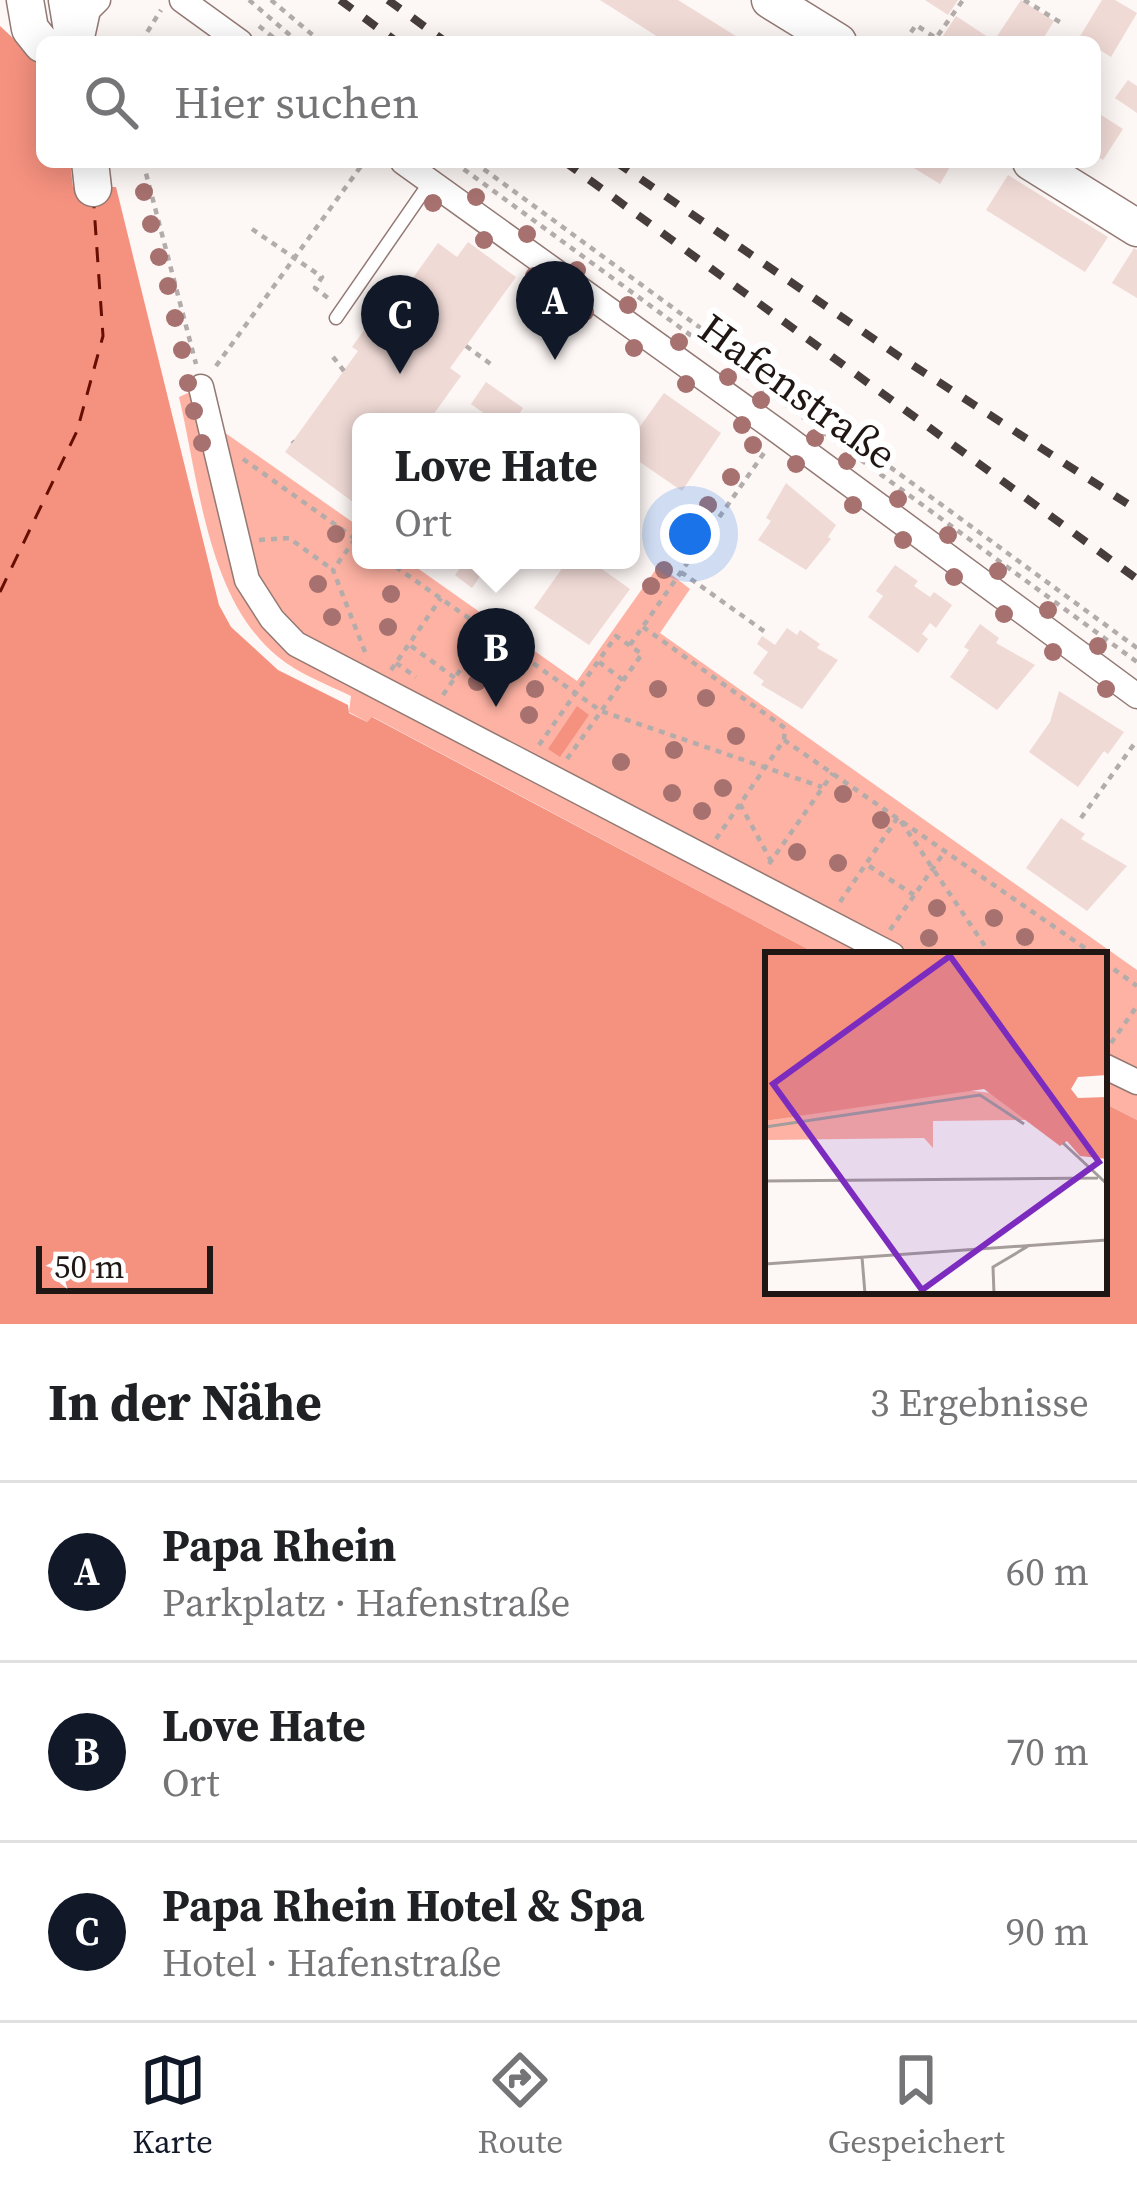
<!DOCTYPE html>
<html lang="de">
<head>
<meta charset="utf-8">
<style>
  :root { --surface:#fff; --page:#f6f6f6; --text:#202124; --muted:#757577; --line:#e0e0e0; --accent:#111827 }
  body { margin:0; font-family:"Source Serif 4",serif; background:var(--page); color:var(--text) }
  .scale { position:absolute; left:36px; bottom:30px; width:177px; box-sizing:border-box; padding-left:12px; border:6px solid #201614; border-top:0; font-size:33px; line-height:42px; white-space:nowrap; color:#201614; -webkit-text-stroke:9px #fff; paint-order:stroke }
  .you { position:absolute; left:690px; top:534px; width:42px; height:42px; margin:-30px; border:9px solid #fff; border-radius:50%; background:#1a73e8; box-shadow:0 0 0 18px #1a73e833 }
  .badge { display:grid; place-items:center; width:78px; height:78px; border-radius:50%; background:var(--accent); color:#fff; font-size:39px; font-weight:700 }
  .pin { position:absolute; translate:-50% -99px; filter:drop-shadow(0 3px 6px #0008) }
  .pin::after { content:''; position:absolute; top:63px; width:42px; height:36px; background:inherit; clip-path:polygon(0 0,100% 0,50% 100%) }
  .popup { position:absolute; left:352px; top:413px; width:288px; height:156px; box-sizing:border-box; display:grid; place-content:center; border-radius:18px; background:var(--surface); filter:drop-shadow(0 3px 9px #0005); font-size:39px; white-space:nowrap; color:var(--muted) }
  .popup b { font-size:45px; color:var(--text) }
  .popup::after { content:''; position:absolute; left:50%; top:100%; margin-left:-24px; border:24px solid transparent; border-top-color:var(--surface) }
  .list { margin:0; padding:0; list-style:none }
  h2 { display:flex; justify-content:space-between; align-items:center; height:156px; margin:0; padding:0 48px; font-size:51px }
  h2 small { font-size:39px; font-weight:400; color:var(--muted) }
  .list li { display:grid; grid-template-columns:78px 1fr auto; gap:36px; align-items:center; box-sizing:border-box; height:180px; padding:0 48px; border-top:3px solid var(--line) }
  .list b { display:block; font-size:45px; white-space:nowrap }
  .list p { margin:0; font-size:39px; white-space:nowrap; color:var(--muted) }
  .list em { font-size:39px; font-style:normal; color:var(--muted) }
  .icon { flex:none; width:66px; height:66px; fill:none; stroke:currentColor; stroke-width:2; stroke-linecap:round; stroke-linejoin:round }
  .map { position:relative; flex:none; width:1137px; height:1324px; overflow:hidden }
  .search { position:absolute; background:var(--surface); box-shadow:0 6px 30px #0003; left:36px; right:36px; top:36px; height:132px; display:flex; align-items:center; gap:30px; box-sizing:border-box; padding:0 42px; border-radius:18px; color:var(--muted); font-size:45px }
  .sheet { height:696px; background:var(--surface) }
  nav { display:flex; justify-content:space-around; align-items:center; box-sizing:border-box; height:168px; border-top:3px solid var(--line); background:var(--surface); font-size:33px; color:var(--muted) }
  nav a { display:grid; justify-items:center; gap:6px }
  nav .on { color:var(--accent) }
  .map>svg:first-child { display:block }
  .green { fill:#fdb2a3 }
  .water { fill:#f5917f }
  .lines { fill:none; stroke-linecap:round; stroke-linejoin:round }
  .ferry { stroke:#670e03; stroke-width:3; stroke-dasharray:15 12; stroke-linecap:butt }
  .building { fill:#f0dad6 }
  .lane-casing { stroke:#937973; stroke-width:15 }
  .street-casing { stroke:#937973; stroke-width:27 }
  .secondary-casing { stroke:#937973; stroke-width:39 }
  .path { stroke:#b3acaa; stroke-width:4.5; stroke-dasharray:6 6; stroke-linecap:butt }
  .lane { stroke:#fff; stroke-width:12 }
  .street { stroke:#fff; stroke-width:24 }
  .secondary { stroke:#fff; stroke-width:36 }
  .rail { stroke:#473d3b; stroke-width:8; stroke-dasharray:15 15; stroke-linecap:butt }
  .tree { fill:#a6716e }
  .labels { text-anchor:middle; stroke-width:12; stroke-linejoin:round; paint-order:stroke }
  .street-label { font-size:42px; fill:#201614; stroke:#fff }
  .inset-river { fill:none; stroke:#f5917f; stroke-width:6 }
  .inset-road { fill:none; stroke:#a59d9b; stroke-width:3 }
  .view { fill:#7b2cbf; fill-opacity:0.15; stroke:#7b2cbf; stroke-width:6 }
  .inset-edge { fill:none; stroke:#201614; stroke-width:6 }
</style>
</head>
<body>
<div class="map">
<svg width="1137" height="1324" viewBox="0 0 1137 1324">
  <rect width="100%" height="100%" fill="#fdf7f5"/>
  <path class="green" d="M201 387 221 430 361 528V560H406L577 681 659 565 690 589 660 633 1137 970V1120L1104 1103V955H819L373 717 367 722 349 712 351 696C326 684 299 674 277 656 207 598 199 481 179 397Z"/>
  <path class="water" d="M0 26 42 65V162H70L73 187H116L219 605 231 627 278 670 348 705 349 713 367 722 372 717 819 955H768V1291H1104V1103L1137 1120V1324H0Z
    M577 706 589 715 560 757 548 749Z"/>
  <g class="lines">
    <path class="ferry" d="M0 592 77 431 103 336 94 207"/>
  </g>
  <path class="building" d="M600 0H678L739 38 736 42H666Z
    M925 0H958L948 15Z
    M1021 0 1054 21 1041 42H939L956 16 994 41Z
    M1102 0H1115L1137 13 1111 57 1095 47V42L1079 38Z
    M1128 80 1137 86V113L1115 98Z
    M1095 111 1123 129 1103 160 1095 155Z
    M904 162H953L940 184Z
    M1008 175 1108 237 1085 272 986 210Z
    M468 242 516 277 450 368 461 376 428 422H361V490L353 502 285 452 358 351 352 347 378 311 385 317 438 243 457 257Z
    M1134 248 1137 250V298L1112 283Z
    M486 382 523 408 514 422H496L471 404Z
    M664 393 721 433 682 491 631 456V439Z
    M786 483 836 525 828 537 831 539 806 570 758 540 771 521 766 518Z
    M466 560H481L488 565 472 588 455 575Z
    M568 560H589L630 589 589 645 534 608Z
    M895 565 918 581 914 586 930 597 934 592 952 605 936 628 930 623 922 634 928 639 918 653 868 617 883 596 876 591Z
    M980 624 999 638 996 643 1035 665 997 710 950 677 969 650 964 647Z
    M787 628 797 635 800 630 820 644 817 648 838 660 802 709 761 685 764 681 753 673 768 652 757 644 762 636 775 645Z
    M1059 691 1124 732 1108 754 1104 751 1078 787 1029 752 1050 722Z
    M1061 818 1085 834 1081 839 1127 866 1087 911 1026 868Z"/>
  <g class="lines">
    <defs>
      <path id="lane" d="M336 318 430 182"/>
      <path id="street" d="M182 0 240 42
        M81 42 88 10 98 0
        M403 162 779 432 1137 696
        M201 387 247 580 272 619 296 644 892 955
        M1104 1066 1137 1082"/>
      <path id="secondary" d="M25 0 30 29 42 44
        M67 0 74 42
        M770 0 838 42
        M90 162 93 188
        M1031 162 1137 228"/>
    </defs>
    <use href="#lane" class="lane-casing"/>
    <use href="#street" class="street-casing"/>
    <use href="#secondary" class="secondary-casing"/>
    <path class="path" d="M249 0 298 42
      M271 0 321 42
      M1024 0 1063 24
      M259 26 279 42
      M141 42 161 10
      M904 42 916 25 936 38 963 0
      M143 162 196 364
      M454 162 1137 662
      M474 162 1137 648
      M252 229 322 277 315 288 328 298
      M466 346 492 365
      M333 357 344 371
      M216 366 364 162
      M292 441 293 442
      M243 459 361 543
      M355 539 333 570 365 652
      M259 540 289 538 333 570
      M386 560 601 711 822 787
      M681 572 768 634
      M643 627 785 728 784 740
      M630 645 764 453
      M411 646 455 678
      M599 662 623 680
      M396 663 416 677
      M391 670 441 598
      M443 695 487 631
      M539 745 616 636 642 654 567 759
      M740 804 771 861
      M1081 818 1137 740
      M716 839 784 740 1095 955
      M769 864 833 773
      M869 866 914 895
      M840 902 898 817 991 955
      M890 930 945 851
      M1104 962 1137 986
      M1111 1043 1137 1006"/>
    <use href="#lane" class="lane"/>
    <use href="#street" class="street"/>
    <use href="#secondary" class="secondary"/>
    <path class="rail" d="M340 0 397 42
      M388 0 446 42
      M565 162 1137 579
      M616 162 900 357 1137 510"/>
  </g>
  <g class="tree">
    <circle cx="144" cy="192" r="9"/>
    <circle cx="476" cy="197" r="9"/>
    <circle cx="433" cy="203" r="9"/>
    <circle cx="151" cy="224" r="9"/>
    <circle cx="527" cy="234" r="9"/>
    <circle cx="484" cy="240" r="9"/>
    <circle cx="159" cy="257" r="9"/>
    <circle cx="577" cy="270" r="9"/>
    <circle cx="534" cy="276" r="9"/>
    <circle cx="168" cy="286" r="9"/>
    <circle cx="628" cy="305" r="9"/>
    <circle cx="585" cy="312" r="9"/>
    <circle cx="175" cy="318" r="9"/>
    <circle cx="679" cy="342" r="9"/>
    <circle cx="634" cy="348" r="9"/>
    <circle cx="182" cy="350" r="9"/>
    <circle cx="728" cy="377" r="9"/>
    <circle cx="188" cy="383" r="9"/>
    <circle cx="686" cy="384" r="9"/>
    <circle cx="761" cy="400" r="9"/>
    <circle cx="194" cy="411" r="9"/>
    <circle cx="742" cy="425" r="9"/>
    <circle cx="815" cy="438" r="9"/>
    <circle cx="202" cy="443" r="9"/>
    <circle cx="753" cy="445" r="9"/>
    <circle cx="847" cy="461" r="9"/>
    <circle cx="796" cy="464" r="9"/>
    <circle cx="731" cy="477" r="9"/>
    <circle cx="898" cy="499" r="9"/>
    <circle cx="708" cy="505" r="9"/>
    <circle cx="853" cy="505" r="9"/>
    <circle cx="336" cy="534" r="9"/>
    <circle cx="689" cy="535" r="9"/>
    <circle cx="948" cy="535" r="9"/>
    <circle cx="903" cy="540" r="9"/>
    <circle cx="664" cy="570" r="9"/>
    <circle cx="998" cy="571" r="9"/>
    <circle cx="954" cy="577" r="9"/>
    <circle cx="318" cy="584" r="9"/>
    <circle cx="651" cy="586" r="9"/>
    <circle cx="391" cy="594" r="9"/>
    <circle cx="1048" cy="610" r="9"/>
    <circle cx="1004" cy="614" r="9"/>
    <circle cx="332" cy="617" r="9"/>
    <circle cx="388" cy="627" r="9"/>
    <circle cx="1098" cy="646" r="9"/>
    <circle cx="1053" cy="652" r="9"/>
    <circle cx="492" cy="657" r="9"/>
    <circle cx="477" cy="682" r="9"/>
    <circle cx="535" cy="689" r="9"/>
    <circle cx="658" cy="689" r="9"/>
    <circle cx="1106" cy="689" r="9"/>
    <circle cx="706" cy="698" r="9"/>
    <circle cx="529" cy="715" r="9"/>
    <circle cx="736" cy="736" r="9"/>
    <circle cx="674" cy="750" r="9"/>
    <circle cx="621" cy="762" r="9"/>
    <circle cx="723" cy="788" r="9"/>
    <circle cx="672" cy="793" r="9"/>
    <circle cx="843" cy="794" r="9"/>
    <circle cx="702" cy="811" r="9"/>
    <circle cx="881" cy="820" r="9"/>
    <circle cx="797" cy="852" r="9"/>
    <circle cx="838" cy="863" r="9"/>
    <circle cx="937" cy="908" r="9"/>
    <circle cx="994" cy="918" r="9"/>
    <circle cx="1025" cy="937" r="9"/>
    <circle cx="929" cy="938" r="9"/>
  </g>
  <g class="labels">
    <g class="street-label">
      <text transform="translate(798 391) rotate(36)" y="15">Hafenstraße</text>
    </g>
  </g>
  <g transform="translate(765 952)">
    <rect width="342" height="342" fill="#fdf7f5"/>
    <path d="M199 138 227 141 261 168 168 169V196L159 186 0 188V169Z" fill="#fdb2a3"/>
    <path d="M0 0H342V123L313 125 306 137 313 146 342 145V207L315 204 302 189 295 194 219 137 0 169Z" fill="#f5917f"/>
    <path class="inset-river" d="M245 0 273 151 295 187"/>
    <path class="inset-road" d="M0 175 215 143 259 172M298 191 342 232M0 229 333 226M97 305 100 342M0 312 342 288M229 342 228 315 265 293"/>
    <path class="view" d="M185 4 334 210 157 338 8 132Z"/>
    <rect width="342" height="342" class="inset-edge"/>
  </g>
</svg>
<div class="scale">50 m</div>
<div class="you"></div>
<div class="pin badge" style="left:555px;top:360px">A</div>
<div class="pin badge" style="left:496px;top:707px">B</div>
<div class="popup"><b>Love Hate</b>Ort</div>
<div class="pin badge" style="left:400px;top:374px">C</div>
<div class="search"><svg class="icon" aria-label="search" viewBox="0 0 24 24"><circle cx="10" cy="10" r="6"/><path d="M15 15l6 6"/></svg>Hier suchen</div>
</div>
<section class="sheet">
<h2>In der Nähe<small>3 Ergebnisse</small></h2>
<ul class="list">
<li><span class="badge">A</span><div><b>Papa Rhein</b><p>Parkplatz · Hafenstraße</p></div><em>60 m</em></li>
<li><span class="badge">B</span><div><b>Love Hate</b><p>Ort</p></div><em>70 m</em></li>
<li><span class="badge">C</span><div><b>Papa Rhein Hotel &amp; Spa</b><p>Hotel · Hafenstraße</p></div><em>90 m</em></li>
</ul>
</section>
<nav>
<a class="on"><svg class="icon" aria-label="map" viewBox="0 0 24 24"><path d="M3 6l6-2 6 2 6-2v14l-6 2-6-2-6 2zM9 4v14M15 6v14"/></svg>Karte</a>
<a><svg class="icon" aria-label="directions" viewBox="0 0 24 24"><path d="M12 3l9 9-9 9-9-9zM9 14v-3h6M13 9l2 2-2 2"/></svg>Route</a>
<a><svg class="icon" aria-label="saved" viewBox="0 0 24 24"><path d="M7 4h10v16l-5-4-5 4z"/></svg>Gespeichert</a>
</nav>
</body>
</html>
